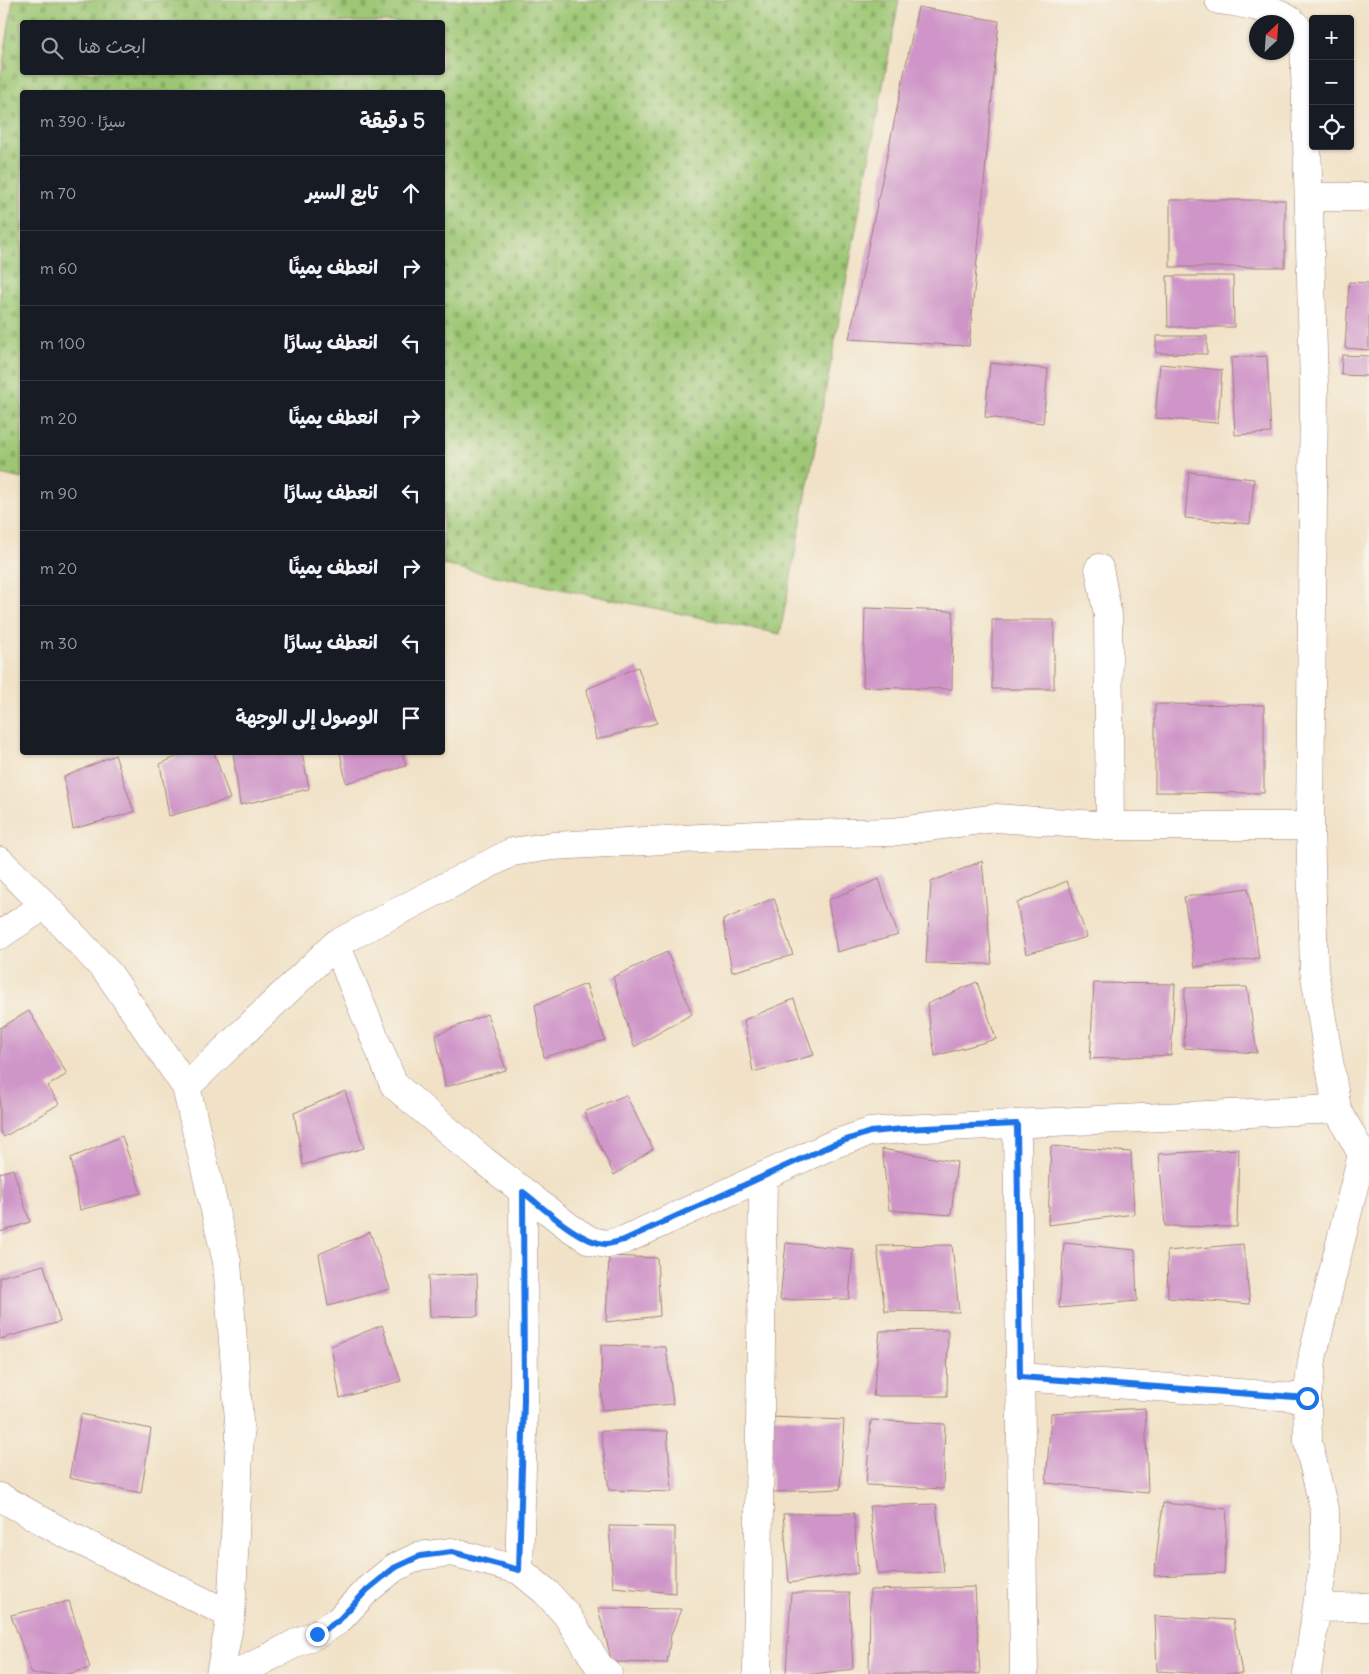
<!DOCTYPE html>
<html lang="ar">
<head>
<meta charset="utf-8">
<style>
  :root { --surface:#171b24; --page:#20242c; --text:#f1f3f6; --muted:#9ea1a6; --line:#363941 }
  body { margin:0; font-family:Delius,"Playpen Sans Arabic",sans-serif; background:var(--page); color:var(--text); direction:rtl }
  .controls { position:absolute; right:15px; top:15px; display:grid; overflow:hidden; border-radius:5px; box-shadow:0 1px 4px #0004 }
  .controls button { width:45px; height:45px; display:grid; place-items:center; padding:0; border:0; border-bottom:1px solid var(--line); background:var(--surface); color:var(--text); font:25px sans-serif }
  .compass { position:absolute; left:1249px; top:15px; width:45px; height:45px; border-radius:50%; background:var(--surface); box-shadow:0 1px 4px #0004; rotate:25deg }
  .stop { position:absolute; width:15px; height:15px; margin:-11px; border:4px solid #1a73e8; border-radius:50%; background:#fff }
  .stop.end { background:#1a73e8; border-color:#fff; box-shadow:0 1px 5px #0008 }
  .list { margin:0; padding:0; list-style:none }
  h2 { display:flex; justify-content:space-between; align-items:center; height:65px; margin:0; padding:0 20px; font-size:21px }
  h2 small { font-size:16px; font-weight:400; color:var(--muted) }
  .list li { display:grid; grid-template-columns:32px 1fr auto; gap:15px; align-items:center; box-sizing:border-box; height:75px; padding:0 20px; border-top:1px solid var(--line) }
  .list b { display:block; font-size:19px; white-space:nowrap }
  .list em { font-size:16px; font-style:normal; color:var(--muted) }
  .icon { flex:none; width:28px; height:28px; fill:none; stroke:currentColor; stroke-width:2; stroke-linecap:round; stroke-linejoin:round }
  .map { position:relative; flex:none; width:1369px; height:1674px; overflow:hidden; direction:ltr }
  .search { position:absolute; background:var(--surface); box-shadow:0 1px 4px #0004; left:20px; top:20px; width:425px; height:55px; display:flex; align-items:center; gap:12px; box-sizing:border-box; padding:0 18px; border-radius:5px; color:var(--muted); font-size:19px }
  .panel { position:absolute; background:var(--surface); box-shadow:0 1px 4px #0004; left:20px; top:90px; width:425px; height:665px; border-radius:5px; direction:rtl }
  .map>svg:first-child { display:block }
  .cemetery { fill:url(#cemetery-stones); stroke:#747350; fill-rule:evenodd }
  .building { fill:#cf95c8 }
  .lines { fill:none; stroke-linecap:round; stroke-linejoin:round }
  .minor-casing { stroke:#9e8079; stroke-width:29 }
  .minor { stroke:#fff; stroke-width:28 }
  .route { stroke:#1a73e8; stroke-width:6 }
</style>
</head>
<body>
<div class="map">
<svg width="1369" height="1674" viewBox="0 0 1369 1674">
  <defs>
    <pattern id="cemetery-stones" width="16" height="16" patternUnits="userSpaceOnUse" patternTransform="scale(1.25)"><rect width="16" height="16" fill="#9dc774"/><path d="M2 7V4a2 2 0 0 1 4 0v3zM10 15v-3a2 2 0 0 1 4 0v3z" fill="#89aa65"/></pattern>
  </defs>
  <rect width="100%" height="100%" fill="#f7f3e8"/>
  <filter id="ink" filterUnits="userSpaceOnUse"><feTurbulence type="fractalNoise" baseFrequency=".02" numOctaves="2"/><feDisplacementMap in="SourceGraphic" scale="10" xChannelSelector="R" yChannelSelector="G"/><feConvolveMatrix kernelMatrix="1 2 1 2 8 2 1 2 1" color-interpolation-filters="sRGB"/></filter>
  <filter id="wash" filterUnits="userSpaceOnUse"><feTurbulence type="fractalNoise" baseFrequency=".0096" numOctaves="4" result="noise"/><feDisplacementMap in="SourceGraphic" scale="20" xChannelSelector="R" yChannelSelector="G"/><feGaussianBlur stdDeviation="1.12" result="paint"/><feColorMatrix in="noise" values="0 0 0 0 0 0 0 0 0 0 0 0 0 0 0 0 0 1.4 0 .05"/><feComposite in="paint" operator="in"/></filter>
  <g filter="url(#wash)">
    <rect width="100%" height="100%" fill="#f1e2c7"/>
    <path class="cemetery" d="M13 0H899L780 634 443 565 442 92H22V479L0 474V82ZM22 22H442V72H22Z"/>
    <g id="blocks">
      <path class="building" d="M918 7 999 21 969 346 849 339Z
        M1170 200H1285V267H1170Z
        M1167 276H1233L1234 327H1168Z
        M1349 282 1369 283V350L1345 348Z
        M1156 336H1207V354L1156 353Z
        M1342 355 1369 356V376L1341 375Z
        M1267 356 1271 433 1235 435 1231 358Z
        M990 363 1048 369 1043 423 985 417Z
        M1160 364 1222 370 1218 423 1155 418Z
        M1189 472 1254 479 1250 524 1185 518Z
        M865 608 953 611 952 689 863 687Z
        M992 620H1054V689H992Z
        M638 667 657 723 596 740 587 689Z
        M1155 704 1264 705V793L1155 792Z
        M187 752H214L230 799 169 816 160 764Z
        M233 752H302L309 789 240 805Z
        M340 752H402L406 766 346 783Z
        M115 755 134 812 73 829 64 777Z
        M982 861 992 964 926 963 931 882Z
        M879 879 898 935 837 952 828 900Z
        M1067 881 1087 937 1026 954 1017 903Z
        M1248 888 1259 958 1195 967 1184 897Z
        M774 898 793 955 732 972 723 920Z
        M667 952 692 1014 634 1047 613 977Z
        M977 982 996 1039 935 1056 927 1004Z
        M1094 983 1175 984 1171 1055 1090 1059Z
        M586 984 605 1040 544 1057 535 1005Z
        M1247 987 1257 1053 1184 1048 1185 988Z
        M794 999 814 1055 753 1072 744 1020Z
        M29 1011 67 1074 48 1086 59 1104 4 1137 0 1131V1028Z
        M487 1014 506 1070 445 1087 436 1035Z
        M345 1091 364 1148 303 1165 294 1113Z
        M626 1095 653 1149 614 1175 584 1112Z
        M122 1136 141 1193 80 1210 71 1158Z
        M1051 1146 1131 1152 1134 1214 1048 1225Z
        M882 1149 957 1162 951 1215 889 1210Z
        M1239 1149 1237 1227 1165 1226 1159 1154Z
        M13 1169 30 1222 0 1232V1173Z
        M370 1232 390 1289 328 1306 319 1254Z
        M786 1243 853 1249 849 1299 780 1300Z
        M1064 1243 1135 1250 1137 1301 1059 1308Z
        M1243 1244 1250 1304 1168 1298 1167 1251Z
        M952 1245 959 1312 885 1311 877 1246Z
        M609 1256 657 1258 660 1316 606 1322Z
        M44 1265 60 1322 0 1339V1277Z
        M477 1274 478 1316 430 1317 428 1276Z
        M382 1325 401 1381 340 1398 331 1346Z
        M948 1330 947 1396H873L880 1331Z
        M601 1345 666 1347 673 1404 602 1410Z
        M1145 1408 1148 1493 1046 1483 1051 1413Z
        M81 1414 151 1429 141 1493 69 1478Z
        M770 1417 844 1420 840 1489 772 1492Z
        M871 1420 945 1424 943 1489 866 1485Z
        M601 1431H667L672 1492 609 1490Z
        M1163 1503 1227 1509 1224 1573 1154 1576Z
        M936 1504 944 1572 878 1574 869 1506Z
        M854 1513 858 1573 789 1583 783 1514Z
        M609 1526 675 1527V1593L613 1587Z
        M975 1587 980 1674H869L870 1590Z
        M791 1593H849L853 1669 814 1674H786Z
        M69 1601 90 1668 68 1674H32L11 1615Z
        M598 1608 681 1609 671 1635 667 1663 612 1662Z
        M1155 1616 1233 1620 1242 1674H1209L1157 1671Z"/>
    </g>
  </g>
  <g filter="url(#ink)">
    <use href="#blocks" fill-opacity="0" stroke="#9e8079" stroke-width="1"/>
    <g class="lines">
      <defs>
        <path id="minor" d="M1219 0C1240 2 1274 9 1291 21 1296 25 1300 31 1304 36L1314 385 1310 826 1314 970 1337 1109 1362 1154 1369 1159
          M1309 197H1369
          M1099 568 1108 616 1110 826
          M0 861 45 905 109 974 186 1087 227 1262 240 1434 231 1615 220 1674
          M0 935 45 905
          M336 944 394 1085 483 1160 569 1227 591 1241 607 1244 624 1240 834 1144 870 1132 903 1129 1337 1109
          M186 1087 336 944 512 852 553 846 757 835 892 832 996 818 1110 826H1310
          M1017 1124 1024 1674
          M1020 1377 1307 1398
          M0 1497 62 1532 231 1615
          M519 1570 524 1399 523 1192
          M1317 1608 1369 1607
          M237 1674 298 1642 317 1634 338 1621 367 1590 394 1568 419 1556 452 1552 519 1570 546 1592 566 1614 599 1666 608 1674
          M757 1674 763 1176
          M1307 1674 1325 1551V1513L1308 1442 1307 1398 1313 1354 1362 1154"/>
      </defs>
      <use href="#minor" class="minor-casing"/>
      <use href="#minor" class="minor"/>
    </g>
  </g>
  <g class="lines" filter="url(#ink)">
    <path class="route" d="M317 1634 338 1621 367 1590 394 1568 420 1556 452 1552 519 1570 524 1399 523 1192C544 1208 578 1242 605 1244 611 1244 618 1241 624 1240L834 1144 870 1132 903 1129 1017 1124 1020 1377 1307 1398"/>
  </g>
</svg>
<div class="controls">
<button>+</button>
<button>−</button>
<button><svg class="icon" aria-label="locate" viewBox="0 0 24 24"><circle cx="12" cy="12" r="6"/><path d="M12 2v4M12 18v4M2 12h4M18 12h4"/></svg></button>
</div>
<svg class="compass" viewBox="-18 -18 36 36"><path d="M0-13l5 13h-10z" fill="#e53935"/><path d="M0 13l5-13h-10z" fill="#9ea1a6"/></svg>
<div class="stop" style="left:1307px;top:1398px"></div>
<div class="stop end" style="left:317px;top:1634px"></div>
<div class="search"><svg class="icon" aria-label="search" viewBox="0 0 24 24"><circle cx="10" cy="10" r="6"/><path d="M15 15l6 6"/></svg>ابحث هنا</div>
<section class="panel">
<h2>5 دقيقة<small>سيرًا · 390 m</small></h2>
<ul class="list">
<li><svg class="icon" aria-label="ahead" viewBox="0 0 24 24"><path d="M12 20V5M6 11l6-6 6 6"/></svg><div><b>تابع السير</b></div><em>70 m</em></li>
<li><svg class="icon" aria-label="right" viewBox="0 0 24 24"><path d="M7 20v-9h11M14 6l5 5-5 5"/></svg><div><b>انعطف يمينًا</b></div><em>60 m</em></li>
<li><svg class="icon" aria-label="left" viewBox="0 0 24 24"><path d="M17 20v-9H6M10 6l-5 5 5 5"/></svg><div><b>انعطف يسارًا</b></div><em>100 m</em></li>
<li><svg class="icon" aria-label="right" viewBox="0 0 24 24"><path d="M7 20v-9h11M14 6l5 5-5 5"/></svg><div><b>انعطف يمينًا</b></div><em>20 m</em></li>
<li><svg class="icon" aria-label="left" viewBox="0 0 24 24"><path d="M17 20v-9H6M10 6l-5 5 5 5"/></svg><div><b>انعطف يسارًا</b></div><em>90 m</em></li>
<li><svg class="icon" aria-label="right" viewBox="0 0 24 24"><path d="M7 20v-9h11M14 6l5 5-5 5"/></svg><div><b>انعطف يمينًا</b></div><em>20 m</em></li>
<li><svg class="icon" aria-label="left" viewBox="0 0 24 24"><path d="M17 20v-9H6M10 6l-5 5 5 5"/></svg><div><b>انعطف يسارًا</b></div><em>30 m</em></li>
<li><svg class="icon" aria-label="arrive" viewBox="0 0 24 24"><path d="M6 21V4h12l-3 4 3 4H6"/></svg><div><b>الوصول إلى الوجهة</b></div></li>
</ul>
</section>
</div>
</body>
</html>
